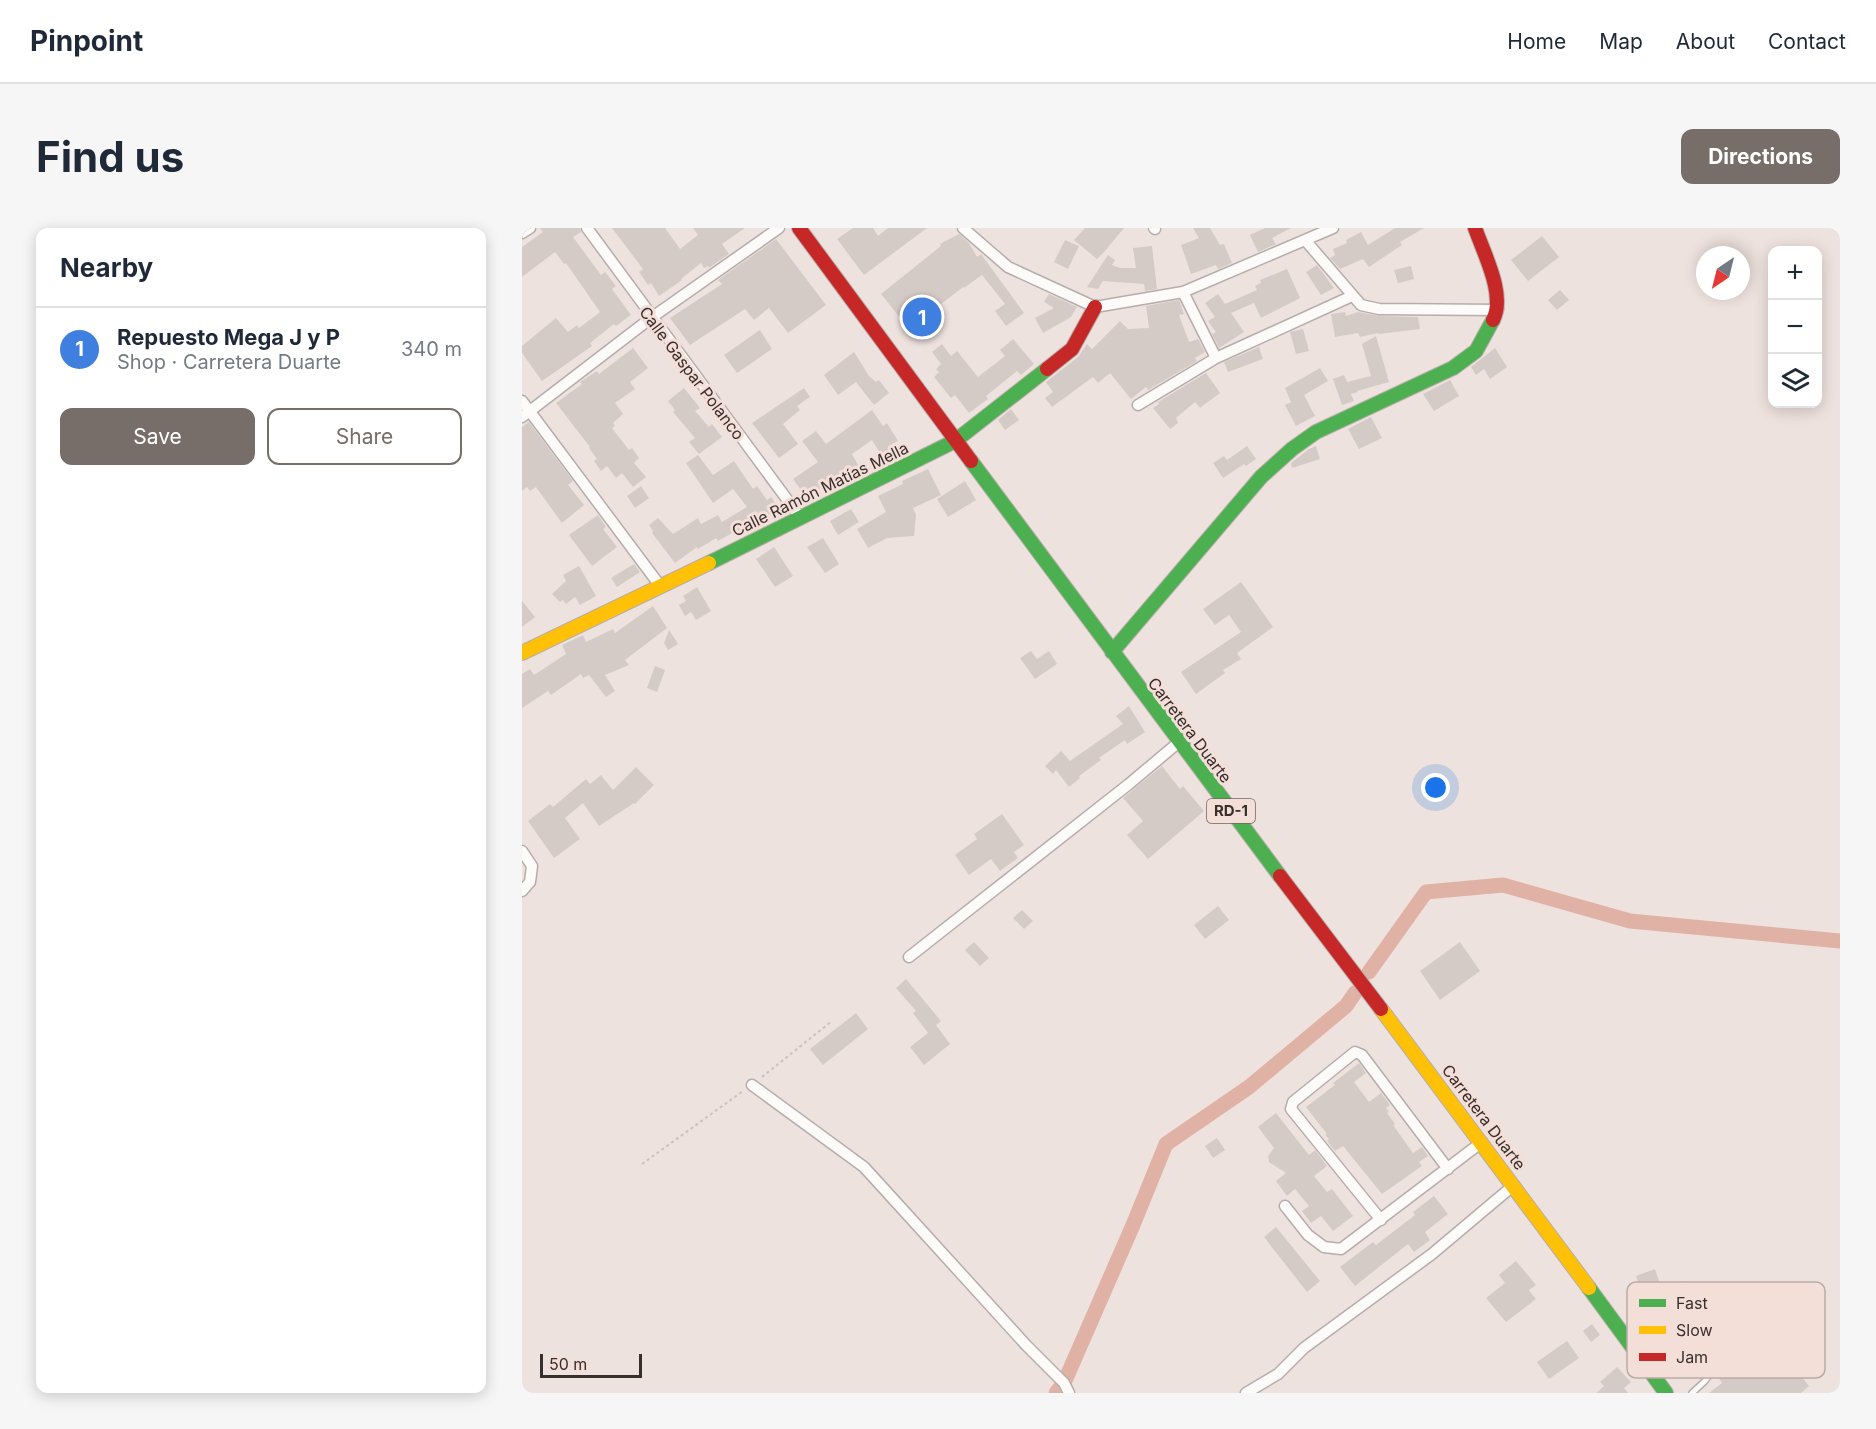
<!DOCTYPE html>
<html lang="en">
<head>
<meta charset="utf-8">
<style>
  :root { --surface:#fff; --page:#f6f6f7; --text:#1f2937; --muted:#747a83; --line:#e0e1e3; --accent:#776e6a }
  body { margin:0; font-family:Inter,sans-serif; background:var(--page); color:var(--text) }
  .controls { position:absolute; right:18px; top:18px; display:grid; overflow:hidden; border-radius:12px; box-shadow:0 3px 15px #0003 }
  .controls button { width:54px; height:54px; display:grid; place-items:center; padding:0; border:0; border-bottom:2px solid var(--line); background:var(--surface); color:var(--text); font:30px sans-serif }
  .compass { position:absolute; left:1174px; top:18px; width:54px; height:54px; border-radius:50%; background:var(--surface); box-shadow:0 3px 15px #0003; rotate:215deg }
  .scale { position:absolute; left:18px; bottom:15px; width:102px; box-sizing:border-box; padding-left:6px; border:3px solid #372f2c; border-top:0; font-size:16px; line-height:21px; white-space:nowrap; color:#372f2c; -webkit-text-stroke:4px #f4ded8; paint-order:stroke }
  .you { position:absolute; left:914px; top:560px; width:21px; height:21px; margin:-15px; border:4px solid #fff; border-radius:50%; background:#1a73e8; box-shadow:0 0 0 9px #1a73e833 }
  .badge { display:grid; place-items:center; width:39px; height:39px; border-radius:50%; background:var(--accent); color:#fff; font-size:20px; font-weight:700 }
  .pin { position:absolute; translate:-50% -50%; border:3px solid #fff; box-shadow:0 2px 6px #0006 }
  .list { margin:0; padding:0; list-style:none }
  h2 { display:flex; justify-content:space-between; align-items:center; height:78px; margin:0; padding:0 24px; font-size:26px }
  h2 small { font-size:20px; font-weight:400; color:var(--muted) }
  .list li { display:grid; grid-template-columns:39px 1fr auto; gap:18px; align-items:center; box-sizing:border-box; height:84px; padding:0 24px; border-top:2px solid var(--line) }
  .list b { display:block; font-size:22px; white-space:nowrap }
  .list p { margin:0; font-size:20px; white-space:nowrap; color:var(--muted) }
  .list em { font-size:20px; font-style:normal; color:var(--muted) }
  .actions { display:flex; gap:12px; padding:18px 24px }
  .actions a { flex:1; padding:14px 0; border:2px solid var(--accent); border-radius:12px; text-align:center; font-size:21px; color:var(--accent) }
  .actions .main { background:var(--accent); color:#fff }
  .icon { flex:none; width:33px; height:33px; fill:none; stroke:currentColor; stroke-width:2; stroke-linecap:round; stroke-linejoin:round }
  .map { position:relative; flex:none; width:1318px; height:1165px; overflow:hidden; border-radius:12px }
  header { display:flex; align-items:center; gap:36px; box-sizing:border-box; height:84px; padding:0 30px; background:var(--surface); border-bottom:2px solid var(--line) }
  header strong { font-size:28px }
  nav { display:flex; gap:33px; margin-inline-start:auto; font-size:21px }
  .intro { display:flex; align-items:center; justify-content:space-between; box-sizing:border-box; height:144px; padding:0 36px }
  h1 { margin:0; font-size:42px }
  .button { padding:15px 27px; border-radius:12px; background:var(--accent); color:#fff; font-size:21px; font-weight:700 }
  main { display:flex; gap:36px; padding:0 36px }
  aside { flex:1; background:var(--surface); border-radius:12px; box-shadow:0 3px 15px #0003 }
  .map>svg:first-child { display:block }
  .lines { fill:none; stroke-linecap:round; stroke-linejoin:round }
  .canal { stroke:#e0b2a5; stroke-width:15 }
  .building { fill:#d4cbc7 }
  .lane-casing { stroke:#b6adaa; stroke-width:8 }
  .street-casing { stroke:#b6adaa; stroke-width:13 }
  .fast-casing { stroke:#b6adaa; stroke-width:16 }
  .slow-casing { stroke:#b6adaa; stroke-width:16 }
  .jam-casing { stroke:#b6adaa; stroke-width:16 }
  .path { stroke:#c7c3c1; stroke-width:2; stroke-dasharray:3 3; stroke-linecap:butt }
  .lane { stroke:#fcfbfa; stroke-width:5 }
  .street { stroke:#fcfbfa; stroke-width:10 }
  .fast { stroke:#4caf50; stroke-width:14 }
  .slow { stroke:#ffc107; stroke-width:14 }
  .jam { stroke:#c62828; stroke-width:14 }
  .labels { text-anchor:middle; stroke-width:6; stroke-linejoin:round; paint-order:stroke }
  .shield { fill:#f4ded8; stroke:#706460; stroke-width:1.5 }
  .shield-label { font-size:15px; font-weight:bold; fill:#372f2c }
  .street-label { font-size:16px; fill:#372f2c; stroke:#f4ded8 }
  .key { fill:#f4ded8; stroke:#bbaaa4; stroke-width:1.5 }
  .key-label { font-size:16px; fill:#372f2c }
</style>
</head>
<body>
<header>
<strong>Pinpoint</strong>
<nav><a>Home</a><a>Map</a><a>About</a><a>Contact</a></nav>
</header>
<div class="intro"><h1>Find us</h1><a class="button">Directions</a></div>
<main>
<aside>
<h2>Nearby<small></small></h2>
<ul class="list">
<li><span class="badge" style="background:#3f7fe0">1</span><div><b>Repuesto Mega J y P</b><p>Shop · Carretera Duarte</p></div><em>340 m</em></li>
</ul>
<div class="actions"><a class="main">Save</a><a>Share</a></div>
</aside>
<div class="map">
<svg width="1318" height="1165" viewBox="0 0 1318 1165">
  <rect width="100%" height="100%" fill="#eee2de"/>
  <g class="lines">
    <path class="canal" d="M847 744 904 664 981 657 1108 693 1318 713
      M534 1165 542 1155 611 997 644 916 727 859 824 778 833 765"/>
  </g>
  <path class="building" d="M18 0H58L59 4 51 9 79 47 83 44 94 58 90 61 109 87 94 98 92 96 68 115 70 118 20 153 0 125V118L34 90 46 104 55 97 57 100 78 84 44 35 42 36 33 24 0 49V19L21 4Z
    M90 0H143L158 21 176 7 171 0H223L200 16 207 26 187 40 186 38 182 40 179 35 159 51 160 52 137 68 129 55 126 57 117 44 121 41Z
    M331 0H351L356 8 366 0H405L342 47 315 11Z
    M563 0H602L583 23 575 31 552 12Z
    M671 0H688L698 17 702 16 710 35 696 41 694 37 669 46 659 17 677 10Z
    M743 0H769L750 10 754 16 736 24 728 7Z
    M873 0H902L878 14 880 17 847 39 841 31 818 41 808 30 813 27 811 21 825 15 824 12 839 4 846 17Z
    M437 6 447 15 455 29 459 26 502 85 484 98 473 83 483 76 460 47 442 60 441 59 387 101 359 66 419 18 418 16Z
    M1020 8 1037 29 1006 53 989 32Z
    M254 11 304 77 266 105 247 80 232 92 223 81 168 117 148 90 200 56 196 52Z
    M543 12 557 18 546 41 532 34Z
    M630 18 635 61 623 63 622 56 581 53 576 61 565 59 586 27 593 32 590 37 598 40H614L611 20Z
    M795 37 812 60 799 67 784 44Z
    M889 38 892 51 876 55 872 42Z
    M765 41 778 70 739 90 732 75 709 85 722 104 697 120 690 106 694 104 686 93 693 89 683 75 696 66 703 76 735 62 733 58 739 55 738 52Z
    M1038 62 1047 72 1035 82 1026 72Z
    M527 66 555 79 549 89 521 105 513 90 532 80 522 74Z
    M657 72 662 86 657 87 667 114 676 111 683 124 673 130 675 133 626 162 624 159 609 171 588 145 576 155 571 149 530 179 523 170 531 164 524 154 556 129 565 116 570 121 598 93 606 101 627 100 624 78Z
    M823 84 824 88 836 84 857 88 896 89 898 101 857 106 856 105 838 109 836 105 813 109 809 86Z
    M781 101 787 123 774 126 768 104Z
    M238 102 250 121 215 145 202 127Z
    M854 108 867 154 835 163 836 164 829 166 832 173 820 177 811 151 822 147 825 154 849 148 840 116Z
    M491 111 512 136 499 147 495 143 464 168 466 171 447 185 433 167 429 170 412 149 417 144 414 141 419 136 410 124 420 116 429 128 435 123 456 149 483 128 478 122Z
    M737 119 741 131 706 144 702 134Z
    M111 120 126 140 108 154 113 161 93 175 101 186 91 195 93 198 90 200 107 222 110 220 117 230 112 235 124 249 111 259 100 245 94 250 85 238 79 243 72 233 75 231 67 220 68 219 34 175 60 156 58 154 75 143 77 146Z
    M973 120 985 139 968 151 962 141 954 147 949 139Z
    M332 124 347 148 354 154 357 152 367 165 352 177 334 154 316 167 302 147Z
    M798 140 806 153 782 167 793 188 774 198 763 177 769 174 763 160Z
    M684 145 698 165 678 180 673 174 654 190 656 195 648 201 631 180 637 176 636 174Z
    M928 152 937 168 912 183 901 166Z
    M162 160 178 180 173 183 187 199 190 196 200 209 177 226 167 214 173 210 151 184 153 182 146 173Z
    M282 160 288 169 275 178 278 182 261 196 276 216 257 230 230 195Z
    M489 181 497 192 483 202 476 192Z
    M350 182 361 198 365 195 376 213 369 217 371 221 360 228 350 212 330 226 337 239 323 248 321 245 291 266 288 262 282 266 271 251 296 234 280 213 294 203 304 216Z
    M849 189 860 210 837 221 826 201Z
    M7 194 51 253 46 257 62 277 40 295 14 259 8 263 5 259 0 263V199Z
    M725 218 734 231 724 238 722 236 701 250 691 235 702 228 705 232Z
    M794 218 798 231 770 240 769 235 787 221Z
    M176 227 191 247 212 233 231 261 235 258 245 272 249 269 258 281 245 288 243 285 219 300 220 302 211 307 210 305 196 313 194 310 176 321 175 319 153 335 130 305 131 303 127 297 136 290 151 306 176 290 179 296 196 287 200 294 225 279 211 261 191 275 164 235Z
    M406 241 419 267 391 280 394 287 392 308 365 310 346 320 335 301 364 284 356 268 381 256 380 253Z
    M443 253 454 272 426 289 415 271Z
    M119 258 127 270 113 280 105 268Z
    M329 281 337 294 316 307 308 293Z
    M76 287 84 299 81 301 95 319 70 338 47 307Z
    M301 310 317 336 303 345 285 319Z
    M252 319 271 348 253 359 234 331Z
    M112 336 118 344 95 359 89 350Z
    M57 338 74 368 58 377 53 369 44 376 41 372 38 374 30 366 44 353 41 347Z
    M719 354 751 399 715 425 719 431 701 442 703 445 674 466 659 444 719 404 707 387 693 397 681 381Z
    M175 359 189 383 174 392 169 384 163 388 157 377 164 373 161 368Z
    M0 373 13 389 0 399Z
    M131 378 145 400 103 432 107 437 83 447 93 463 84 469 67 447 61 450 59 446 29 467 26 463 0 480V446L8 441 12 447 44 426 40 417 61 407 64 414 91 401 93 405Z
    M147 402 156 416 146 422 142 415Z
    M509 423 515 431 527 423 535 436 513 451 498 430Z
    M133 438 143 442 135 464 125 460Z
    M607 478 623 504 605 516 603 512 577 530 579 532 557 548 558 550 547 559 534 542 531 546 523 538 539 523 548 533 601 496 594 488Z
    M640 538 658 561 661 558 682 583 626 631 605 607 621 593 601 570Z
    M114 539 132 557 113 576 112 575 77 598 61 575 43 590 58 611 32 630 6 593 28 576 31 579 64 551 68 556 79 547 91 562Z
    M480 586 502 617 492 624 496 630 478 643 469 631 447 647 433 627 455 611 452 606Z
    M696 678 707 692 683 711 672 697Z
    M500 682 511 693 502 701 491 690Z
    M452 714 467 730 458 738 443 722Z
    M938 714 958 743 918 772 898 743Z
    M384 751 419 793 414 797 428 816 402 837 388 819 406 805 391 785 394 783 374 760Z
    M334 785 346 801 301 837 288 821Z
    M837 835 844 845 832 854 847 874 859 865 868 877 864 880 867 884 865 885 873 896 871 897 891 925 900 919 906 928 897 934 900 938 860 966 821 918 813 923 805 913 807 911 803 907 805 906 784 879 813 857 811 855Z
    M754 885 787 927 793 922 805 938 792 948 805 964 810 961 831 988 811 1003 799 988 789 995 780 983 787 978 773 961 765 968 754 953 764 945 747 934 746 928 752 920 736 899Z
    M695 910 703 922 691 930 683 918Z
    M912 968 926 986 903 1004 908 1012 892 1024 886 1016 833 1058 818 1039 851 1014 854 1017 893 987 891 984Z
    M754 999 798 1053 785 1064 742 1009Z
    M994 1033 1014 1057 1007 1062 1014 1071 984 1094 964 1070 983 1055 977 1047Z
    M1133 1041 1143 1070 1164 1053 1193 1089 1158 1117 1152 1109 1151 1111 1149 1109 1145 1112 1123 1086 1126 1084 1114 1048Z
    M1070 1096 1078 1107 1069 1114 1061 1103Z
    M1045 1113 1057 1130 1027 1151 1015 1134Z
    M1236 1131 1250 1148 1268 1134 1287 1158 1279 1165H1187L1200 1155 1194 1146 1201 1137 1207 1132 1217 1146Z
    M1095 1139 1109 1154 1102 1160 1106 1165H1074L1082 1158 1078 1154Z"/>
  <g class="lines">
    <defs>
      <path id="lane" d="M1170 1165 1183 1153 1201 1128 1236 1098"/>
      <path id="street" d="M65 0 278 289
        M441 0 486 39 573 79 661 64 811 0
        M632 0 633 1
        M0 5 8 0
        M783 12 839 77 857 81 976 82
        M661 64 694 130
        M0 173 139 359
        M616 177 694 130 830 68
        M0 189 129 90 257 0
        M0 623 10 638 8 654 0 663
        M387 729 607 556 657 514
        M230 857 342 939 504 1117 542 1155 547 1165
        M763 978 786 1007 802 1019 819 1021 960 914
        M859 992 769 881 771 874 833 824 840 827 926 941
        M724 1165 756 1146 782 1120 910 1026 992 957"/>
      <path id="fast" d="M449 233 758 648
        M187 335 433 213 525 141
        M590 424 739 249 770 221 794 204 931 140 954 123 971 92
        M1067 1060 1144 1165"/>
      <path id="slow" d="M0 425 187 335
        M859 781 1067 1060"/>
      <path id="jam" d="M277 0 449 233
        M953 0C962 26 984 67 971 92
        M525 141 550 121 573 79
        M758 648 859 781"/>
    </defs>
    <use href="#lane" class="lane-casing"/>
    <use href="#street" class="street-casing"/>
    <use href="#fast" class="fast-casing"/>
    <use href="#slow" class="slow-casing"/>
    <use href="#jam" class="jam-casing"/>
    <path class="path" d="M240 849 310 793
      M120 936 221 863"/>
    <use href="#lane" class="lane"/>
    <use href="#street" class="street"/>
    <use href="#fast" class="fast"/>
    <use href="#slow" class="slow"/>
    <use href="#jam" class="jam"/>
  </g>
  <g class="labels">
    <rect class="shield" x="685" y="571" width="48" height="24" rx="4.5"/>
    <g class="shield-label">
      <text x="709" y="588">RD-1</text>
    </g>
    <g class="street-label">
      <text transform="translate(170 145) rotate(53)" y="6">Calle Gaspar Polanco</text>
      <text transform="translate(298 261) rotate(-26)" y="6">Calle Ramón Matías Mella</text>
      <text transform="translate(668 502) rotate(53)" y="6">Carretera Duarte</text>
      <text transform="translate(962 889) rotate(53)" y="6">Carretera Duarte</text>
    </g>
  </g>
  <rect x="1105" y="1054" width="198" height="96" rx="9" class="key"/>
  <rect x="1117" y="1071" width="27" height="8" fill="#4caf50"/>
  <rect x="1117" y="1098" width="27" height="8" fill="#ffc107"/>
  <rect x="1117" y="1125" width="27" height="8" fill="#c62828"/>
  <g class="key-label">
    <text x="1154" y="1081">Fast</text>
    <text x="1154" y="1108">Slow</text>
    <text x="1154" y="1135">Jam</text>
  </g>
</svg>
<div class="controls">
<button>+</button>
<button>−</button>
<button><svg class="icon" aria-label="layers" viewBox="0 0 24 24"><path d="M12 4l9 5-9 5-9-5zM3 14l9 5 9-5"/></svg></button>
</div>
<svg class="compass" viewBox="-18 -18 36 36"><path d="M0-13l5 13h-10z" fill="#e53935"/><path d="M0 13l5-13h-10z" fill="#747a83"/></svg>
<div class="scale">50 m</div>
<div class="you"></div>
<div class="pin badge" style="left:400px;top:89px;background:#3f7fe0">1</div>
</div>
</main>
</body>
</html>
